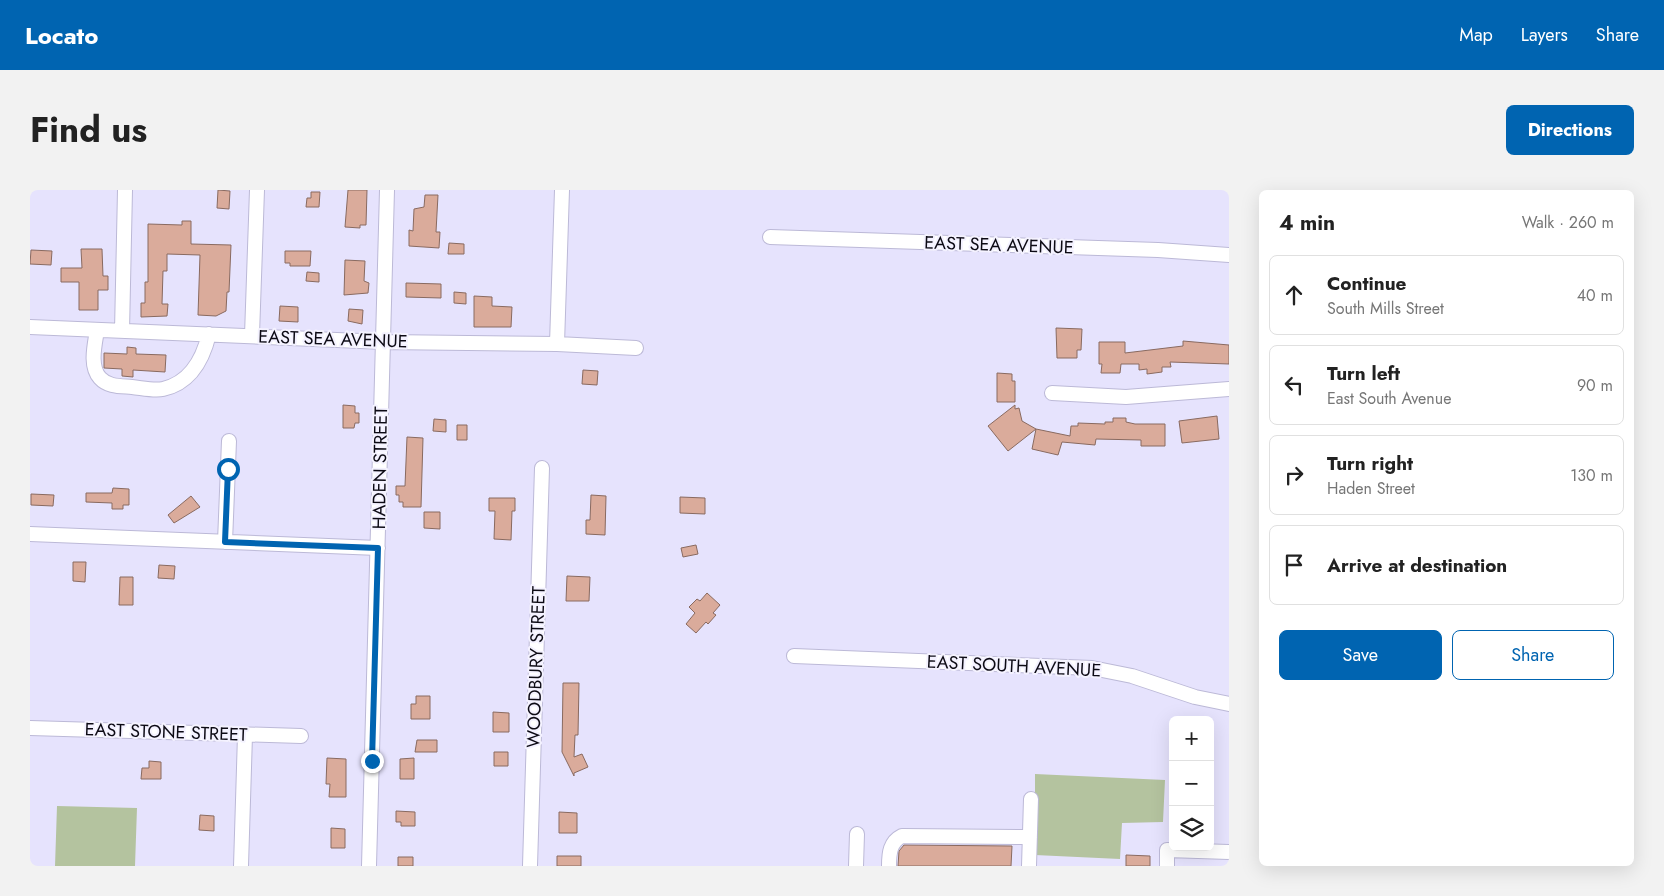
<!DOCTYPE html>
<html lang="en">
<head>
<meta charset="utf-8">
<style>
  :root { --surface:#fff; --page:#f2f2f2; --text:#222; --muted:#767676; --line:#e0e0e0; --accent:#0064b1 }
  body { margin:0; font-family:Jost,sans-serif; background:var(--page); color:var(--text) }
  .controls { position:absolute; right:15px; bottom:15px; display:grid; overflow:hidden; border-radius:8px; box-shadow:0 5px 20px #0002 }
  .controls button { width:45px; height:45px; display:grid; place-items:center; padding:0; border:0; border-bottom:1px solid var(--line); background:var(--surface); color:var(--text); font:25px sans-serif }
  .stop { position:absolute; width:15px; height:15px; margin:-11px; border:4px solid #0064b1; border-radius:50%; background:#fff }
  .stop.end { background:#0064b1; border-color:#fff; box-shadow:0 1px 5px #0008 }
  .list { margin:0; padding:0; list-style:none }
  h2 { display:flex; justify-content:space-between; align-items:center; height:65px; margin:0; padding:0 20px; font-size:21px }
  h2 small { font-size:16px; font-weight:400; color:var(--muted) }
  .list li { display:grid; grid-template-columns:32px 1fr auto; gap:15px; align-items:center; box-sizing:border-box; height:80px; margin:0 10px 10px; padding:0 10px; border:1px solid var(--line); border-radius:8px }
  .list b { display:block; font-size:19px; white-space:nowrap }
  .list p { margin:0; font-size:16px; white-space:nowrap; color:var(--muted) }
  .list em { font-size:16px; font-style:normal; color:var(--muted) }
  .actions { display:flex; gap:10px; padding:15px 20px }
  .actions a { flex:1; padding:11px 0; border:1px solid var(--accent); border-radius:8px; text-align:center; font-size:18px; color:var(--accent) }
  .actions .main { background:var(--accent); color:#fff }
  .icon { flex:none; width:28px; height:28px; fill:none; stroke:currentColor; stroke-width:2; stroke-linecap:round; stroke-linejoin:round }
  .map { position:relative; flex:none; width:1199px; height:676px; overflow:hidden; border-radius:8px }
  header { display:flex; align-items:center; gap:30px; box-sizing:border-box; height:70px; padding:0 25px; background:var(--accent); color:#fff }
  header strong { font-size:24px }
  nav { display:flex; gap:28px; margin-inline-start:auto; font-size:18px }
  .intro { display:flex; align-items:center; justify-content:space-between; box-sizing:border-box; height:120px; padding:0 30px }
  h1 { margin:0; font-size:35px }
  .button { padding:12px 22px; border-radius:8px; background:var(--accent); color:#fff; font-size:18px; font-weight:700 }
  main { display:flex; gap:30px; padding:0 30px }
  aside { flex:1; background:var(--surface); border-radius:8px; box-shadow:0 5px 20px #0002 }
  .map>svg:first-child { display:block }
  .green { fill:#b4c39f }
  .building { fill:#daab9b; stroke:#896a60 }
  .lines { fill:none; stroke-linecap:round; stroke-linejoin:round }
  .minor-casing { stroke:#bcb9d7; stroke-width:16 }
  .minor { stroke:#fff; stroke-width:14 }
  .route { stroke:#0064b1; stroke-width:6 }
  .labels { text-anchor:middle; stroke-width:4; stroke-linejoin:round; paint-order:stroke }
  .street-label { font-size:18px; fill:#0c0a14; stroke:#f4f2ff }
</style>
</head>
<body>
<header>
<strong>Locato</strong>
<nav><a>Map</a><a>Layers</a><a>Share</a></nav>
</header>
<div class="intro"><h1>Find us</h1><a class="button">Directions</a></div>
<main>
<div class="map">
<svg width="1199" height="676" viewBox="0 0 1199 676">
  <rect width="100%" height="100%" fill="#e6e3fd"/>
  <path class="green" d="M1005 584 1135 590 1133 632 1092 633 1090 669 1005 665Z
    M27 616 107 618 105 676H25Z"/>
  <path class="building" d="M188 0 200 1 199 19 187 18Z
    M318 0H337L336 35H330V38L315 37Z
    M281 2H290L289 17H276L277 8H281Z
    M395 5H408L406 42H410L409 58 379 56V40L383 41 384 19 394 17Z
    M152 31H161V54L201 55 199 102H197L196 121 186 126 168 125 170 65 137 64V81H133L132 114H138L137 126 111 127V113H115V92H118V34L152 35Z
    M419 53 434 54V64H418Z
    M51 59H72L73 86H78V100H68V120H49V92H31V78H52Z
    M1 60 22 61 21 75 0 74Z
    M255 61H281L280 76H260V73H255Z
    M315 70 335 71 334 91 339 93 338 103 314 105Z
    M277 82 289 83V92L276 91Z
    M376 93 411 94V108L376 107Z
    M424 102 436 103V114L424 113Z
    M444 106 462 107V116L482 117 481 137H444Z
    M250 116 268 117V132L249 131Z
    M319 119 333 120 332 134 318 131Z
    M1026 138 1052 139 1051 160H1047V168H1027Z
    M1153 151 1199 155V174L1140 172 1141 177H1132V182L1117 184V179L1109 180V174H1091L1090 183H1071L1072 174H1069V152H1095V163L1153 156Z
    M97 157 106 158V164L136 165 135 182 103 180V187L92 186V179L74 178V163L97 164Z
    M553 180 568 181 567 195 552 194Z
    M967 183 982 184V191H985V212H967Z
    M313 215 325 216V223H329V233H325L324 238H313Z
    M985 215V219L989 218 992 231 1006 239 1040 246 1041 236H1048V233L1075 234V232H1083V228H1096V232L1105 234H1135V256H1111V250L1066 249 1065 255 1032 252 1028 265 1002 259 1006 239 978 261 958 236Z
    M1187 226 1189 249 1152 253 1149 231Z
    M404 229 416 230V242L403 241Z
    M427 235H437V250H427Z
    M377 247 393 248 391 317H373V312H369V305H366V296H375Z
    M83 298 99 299V315H93V319H82V313L56 312V303H82Z
    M1 304 24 305 23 316 1 315Z
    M561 305 576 306 575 345 556 344V330H560Z
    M161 306 170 317 144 333 138 325Z
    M650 307 675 308V324L650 323Z
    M459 308H485V321H482L481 350 464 349 465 321H459Z
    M394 322H410V339L394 338Z
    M666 355 668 364 653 367 651 358Z
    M43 372H56L55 392 43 391Z
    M129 375 145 376 144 389 128 388Z
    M537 386 560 387 559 411H536Z
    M90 387H103V415H89Z
    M677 403 690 415 683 423 686 425 678 434 676 432 666 443 656 434 665 423 659 417 667 409 670 411Z
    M533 493H549L548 545H545L544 567 552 564 558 577 544 583V586L532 562Z
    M386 506H400V529H381V514H386Z
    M463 522 479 523V542H463Z
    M387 550H407V562H385Z
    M464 562H478V576H464Z
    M297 568 316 569V607H299L300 594H296Z
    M384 568V589H370V569Z
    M119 571 131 572V589H111L112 578H119Z
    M366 621 385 622V636H371V632H366Z
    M529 622 547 623V643H529Z
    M170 625 184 626V641L169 640Z
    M301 638 315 639V658H301Z
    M874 655 982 656 981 676H868L869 661Z
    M1096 665 1120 666V676H1096Z
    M527 666H551V676H527Z
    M368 667H383V676H368Z"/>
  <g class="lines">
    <defs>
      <path id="minor" d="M740 47 1128 60 1199 65
        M0 137 354 152 527 154 606 158
        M67 140C65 154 59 176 70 188 78 197 91 196 102 197 112 198 124 201 133 199 160 193 173 169 179 144
        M92 141 95 0
        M222 145 227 0
        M527 154 532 0
        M1022 203 1096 207 1199 199
        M0 344 348 358
        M195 352 199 251
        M764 466 1062 478 1102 486 1165 507 1199 514
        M0 538 271 546
        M211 676 215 545
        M339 676 357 0
        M500 676 512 278
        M826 676 827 644
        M859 676C859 663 860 652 872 646L1000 647
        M999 676 1001 609
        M1137 676V660L1199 662"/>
    </defs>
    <use href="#minor" class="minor-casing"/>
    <use href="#minor" class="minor"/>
  </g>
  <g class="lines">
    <path class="route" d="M198 279 195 352 348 358 342 571"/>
  </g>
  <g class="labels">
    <g class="street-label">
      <text transform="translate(969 55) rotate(2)" y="6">EAST SEA AVENUE</text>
      <text transform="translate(303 149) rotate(2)" y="6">EAST SEA AVENUE</text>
      <text transform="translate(350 278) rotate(-89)" y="6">HADEN STREET</text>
      <text transform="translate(984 476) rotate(3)" y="6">EAST SOUTH AVENUE</text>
      <text transform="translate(506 477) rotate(-88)" y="6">WOODBURY STREET</text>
      <text transform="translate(136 542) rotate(2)" y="6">EAST STONE STREET</text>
    </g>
  </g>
</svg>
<div class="controls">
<button>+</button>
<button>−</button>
<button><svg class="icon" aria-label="layers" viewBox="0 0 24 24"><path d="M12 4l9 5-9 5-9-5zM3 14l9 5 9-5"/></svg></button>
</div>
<div class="stop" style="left:198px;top:279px"></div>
<div class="stop end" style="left:342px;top:571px"></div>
</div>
<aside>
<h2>4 min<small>Walk · 260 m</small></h2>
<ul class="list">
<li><svg class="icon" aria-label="ahead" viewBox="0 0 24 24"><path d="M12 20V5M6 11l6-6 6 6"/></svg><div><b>Continue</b><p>South Mills Street</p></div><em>40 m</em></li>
<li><svg class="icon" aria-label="left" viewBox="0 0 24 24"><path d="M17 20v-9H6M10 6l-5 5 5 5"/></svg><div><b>Turn left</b><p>East South Avenue</p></div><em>90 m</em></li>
<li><svg class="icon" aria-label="right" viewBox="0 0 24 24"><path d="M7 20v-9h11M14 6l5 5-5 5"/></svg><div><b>Turn right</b><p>Haden Street</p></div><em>130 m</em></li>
<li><svg class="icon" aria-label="arrive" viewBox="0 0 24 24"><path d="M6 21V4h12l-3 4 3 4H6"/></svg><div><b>Arrive at destination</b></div></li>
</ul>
<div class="actions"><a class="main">Save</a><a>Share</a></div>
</aside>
</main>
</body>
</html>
